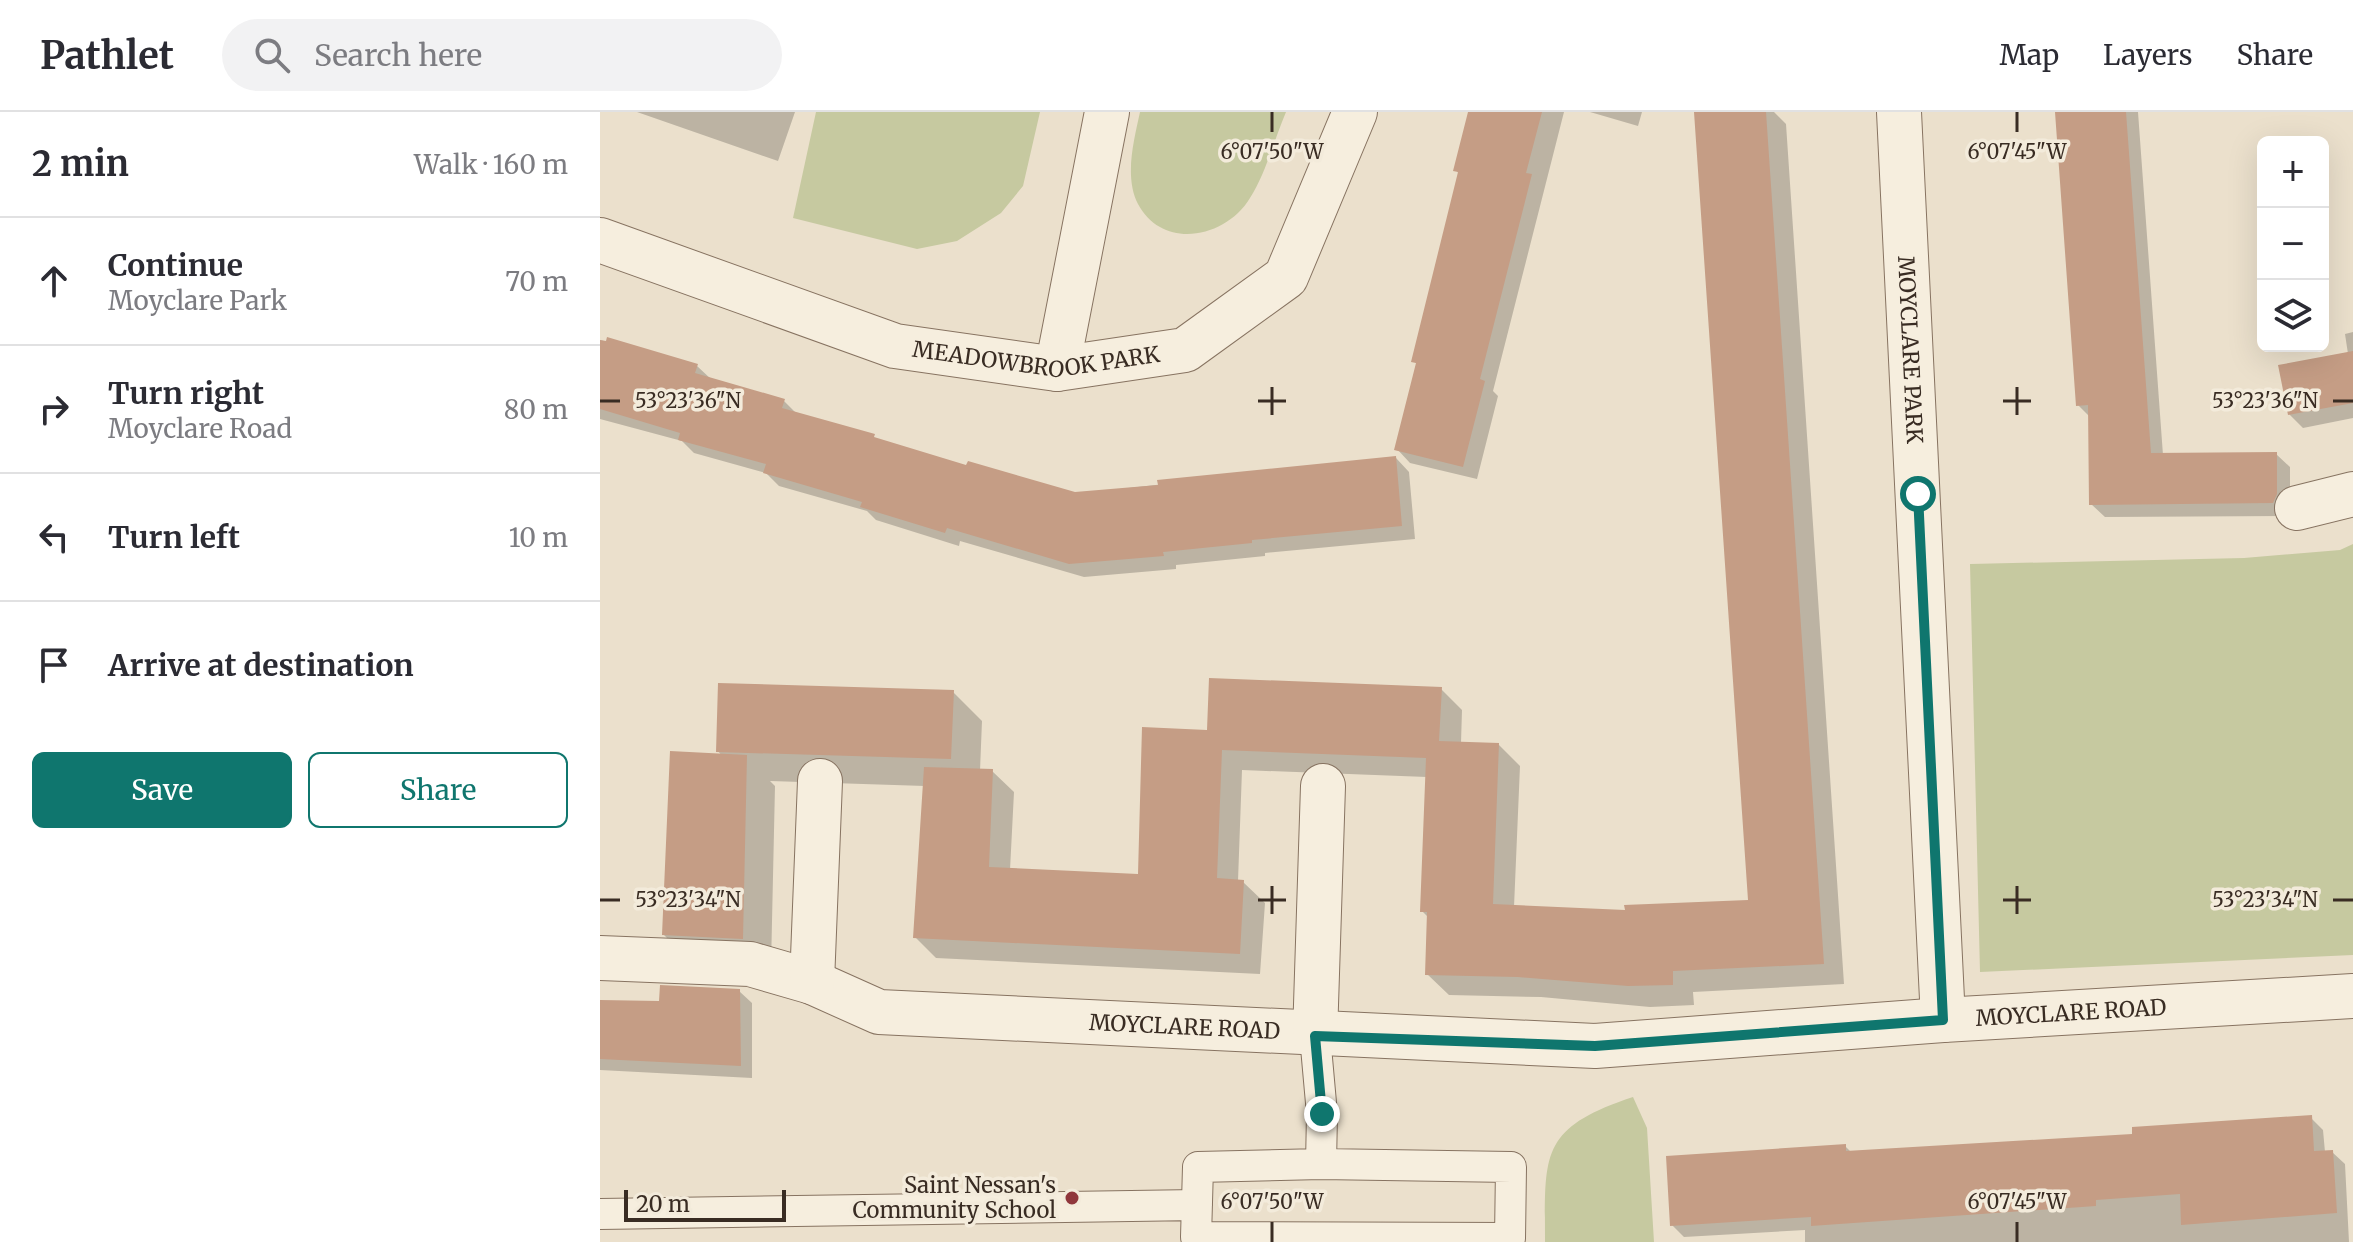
<!DOCTYPE html>
<html lang="en">
<head>
<meta charset="utf-8">
<style>
  :root { --surface:#fff; --page:#f2f2f3; --text:#2b2b33; --muted:#7c7c81; --line:#e1e1e2; --accent:#0f766e }
  body { margin:0; font-family:Merriweather,serif; background:var(--page); color:var(--text) }
  .controls { position:absolute; right:24px; top:24px; display:grid; overflow:hidden; border-radius:12px; box-shadow:0 8px 32px #0002 }
  .controls button { width:72px; height:72px; display:grid; place-items:center; padding:0; border:0; border-bottom:2px solid var(--line); background:var(--surface); color:var(--text); font:40px sans-serif }
  .scale { position:absolute; left:24px; bottom:20px; width:162px; box-sizing:border-box; padding-left:8px; border:4px solid #392c23; border-top:0; font-size:22px; line-height:28px; white-space:nowrap; color:#392c23; -webkit-text-stroke:6px #f3ebdb; paint-order:stroke }
  .stop { position:absolute; width:24px; height:24px; margin:-18px; border:6px solid #0f766e; border-radius:50%; background:#fff }
  .stop.end { background:#0f766e; border-color:#fff; box-shadow:0 2px 8px #0008 }
  .list { margin:0; padding:0; list-style:none }
  h2 { display:flex; justify-content:space-between; align-items:center; height:104px; margin:0; padding:0 32px; font-size:34px }
  h2 small { font-size:26px; font-weight:400; color:var(--muted) }
  .list li { display:grid; grid-template-columns:52px 1fr auto; gap:24px; align-items:center; box-sizing:border-box; height:128px; padding:0 32px; border-top:2px solid var(--line) }
  .list b { display:block; font-size:30px; white-space:nowrap }
  .list p { margin:0; font-size:26px; white-space:nowrap; color:var(--muted) }
  .list em { font-size:26px; font-style:normal; color:var(--muted) }
  .actions { display:flex; gap:16px; padding:24px 32px }
  .actions a { flex:1; padding:18px 0; border:2px solid var(--accent); border-radius:12px; text-align:center; font-size:28px; color:var(--accent) }
  .actions .main { background:var(--accent); color:#fff }
  .icon { flex:none; width:44px; height:44px; fill:none; stroke:currentColor; stroke-width:2; stroke-linecap:round; stroke-linejoin:round }
  .map { position:relative; flex:none; width:1753px; height:1130px; overflow:hidden }
  header { display:flex; align-items:center; gap:48px; box-sizing:border-box; height:112px; padding:0 40px; background:var(--surface); border-bottom:2px solid var(--line) }
  header strong { font-size:38px }
  nav { display:flex; gap:44px; margin-inline-start:auto; font-size:28px }
  .search { width:560px; height:72px; background:var(--page); display:flex; align-items:center; gap:20px; box-sizing:border-box; padding:0 28px; border-radius:44px; color:var(--muted); font-size:30px }
  main { display:flex }
  aside { flex:1; background:var(--surface) }
  .map>svg:first-child { display:block }
  .green { fill:#c6c9a0 }
  .shadow { fill:#0003 }
  .building { fill:#c59d85 }
  .lines { fill:none; stroke-linecap:round; stroke-linejoin:round }
  .service-casing { stroke:#877361; stroke-width:32 }
  .minor-casing { stroke:#877361; stroke-width:46 }
  .service { stroke:#f6eede; stroke-width:30 }
  .minor { stroke:#f6eede; stroke-width:44 }
  .route { stroke:#0f766e; stroke-width:10 }
  .ticks { fill:none; stroke:#392c23; stroke-width:3 }
  .poi-dot { fill:#90373c; stroke:#f3ebdb; stroke-width:3 }
  .labels { text-anchor:middle; stroke-width:7; stroke-linejoin:round; paint-order:stroke }
  .street-label { font-size:22px; fill:#392c23; stroke:#f3ebdb }
  .poi-label { font-size:22px; fill:#392c23; stroke:#f3ebdb; text-anchor:end }
  .ticks-label { font-size:20px; text-anchor:middle; fill:#392c23; stroke:#f3ebdb; stroke-width:7; stroke-linejoin:round; paint-order:stroke }
</style>
</head>
<body>
<header>
<strong>Pathlet</strong>
<div class="search"><svg class="icon" aria-label="search" viewBox="0 0 24 24"><circle cx="10" cy="10" r="6"/><path d="M15 15l6 6"/></svg>Search here</div>
<nav><a>Map</a><a>Layers</a><a>Share</a></nav>
</header>
<main>
<aside>
<h2>2 min<small>Walk · 160 m</small></h2>
<ul class="list">
<li><svg class="icon" aria-label="ahead" viewBox="0 0 24 24"><path d="M12 20V5M6 11l6-6 6 6"/></svg><div><b>Continue</b><p>Moyclare Park</p></div><em>70 m</em></li>
<li><svg class="icon" aria-label="right" viewBox="0 0 24 24"><path d="M7 20v-9h11M14 6l5 5-5 5"/></svg><div><b>Turn right</b><p>Moyclare Road</p></div><em>80 m</em></li>
<li><svg class="icon" aria-label="left" viewBox="0 0 24 24"><path d="M17 20v-9H6M10 6l-5 5 5 5"/></svg><div><b>Turn left</b></div><em>10 m</em></li>
<li><svg class="icon" aria-label="arrive" viewBox="0 0 24 24"><path d="M6 21V4h12l-3 4 3 4H6"/></svg><div><b>Arrive at destination</b></div></li>
</ul>
<div class="actions"><a class="main">Save</a><a>Share</a></div>
</aside>
<div class="map">
<svg width="1753" height="1130" viewBox="0 0 1753 1130">
  <rect width="100%" height="100%" fill="#ebe0cc"/>
  <path class="green" d="M216 0H440L423 74 401 101 357 129 317 137 193 106Z
    M540 0H686C674 28 666 61 650 86 626 126 563 139 538 92 524 65 534 28 540 0Z
    M1753 432V843L1380 860 1370 452 1644 446 1740 438Z
    M1033 985 1047 1016 1054 1130H945C945 1041 940 1016 1033 985Z"/>
  <path class="shadow" d="M37 0H195L178 49Z
    M870 0H964L893 279 898 284 877 367 810 351 797 337 818 253 814 249 860 63 856 58Z
    M990 0H1042L1038 14Z
    M1096 0H1174L1186 12 1244 872 1093 880 1094 893 1050 895 941 885 849 883 827 862 829 806 822 799 827 665 642 658 638 769 643 770 665 791 660 862 336 846 315 825 325 674 170 669 175 674 171 855 93 852 64 823 122 644 118 639 353 580 382 609 380 659H392L414 680 410 758 540 764 609 620 841 577 862 598 861 631 899 633 920 654 914 795 1027 800 1150 790Z
    M1457 0H1538L1563 343 1676 342 1690 355V396L1686 404 1505 405 1491 392 1490 305 1478 293Z
    M1753 220V306L1703 316 1689 302 1748 242 1745 222Z
    M0 228 97 254 112 268 184 289 197 302 367 356 475 382 796 346 809 360 815 427 665 441V444L576 453V457L484 465 360 429 359 434 276 408 267 399 179 374 166 361 94 341 82 329 0 307Z
    M139 879 152 891V966L0 958V890L61 891Z
    M1711 1006 1723 1018 1725 1040H1732L1745 1052 1749 1130H1205V1118L1084 1125 1072 1113 1245 1034 1252 1041 1534 1024Z"/>
  <path class="building" d="M868 0H942L926 61 932 62 880 267 885 269 863 355 794 338 816 251 811 250 858 60 853 59Z
    M1094 0H1166L1224 852 1073 859V873L1028 874 918 865 825 863 827 800H820L826 646 622 638 617 766 644 768 640 842 313 826 324 655 393 657 389 755 538 762 542 615 607 618 609 566 842 575 839 629 899 631 893 792 1025 798 1024 793 1148 788Z
    M1455 0H1526L1551 341 1677 340V382L1673 391 1489 393 1488 293 1476 294Z
    M7 225 98 252 95 261 185 287 182 296 275 322 274 325 366 353 368 349 475 380 558 373 557 368 796 344 802 414 652 428V431L563 440 564 444 469 452 347 416 345 421 260 395 262 390 163 361 166 352 78 328 80 321 0 297V228L6 229Z
    M1753 239V291L1688 303 1678 253Z
    M118 571 354 578 351 647 116 640Z
    M70 639 147 643 143 827 62 823Z
    M60 873 140 877 141 954 0 947V888L59 889Z
    M1712 1003 1714 1039 1733 1038 1737 1101 1581 1113 1580 1082 1496 1088V1094L1211 1114V1105L1070 1114 1066 1044 1246 1032V1039L1532 1022V1015Z"/>
  <g class="lines">
    <defs>
      <path id="service" d="M715 924 722 1002 721 1052
        M721 1052 911 1055 910 1126 596 1125 598 1055Z
        M0 1102 597 1093"/>
      <g id="minor">
        <path id="s1" d="M1299 0 1343 908"/>
        <path id="s2" d="M0 128 295 234 457 257 585 238 686 165 755 0"/>
        <path d="M457 257 507 0"/>
        <path d="M1697 396 1753 382"/>
        <path id="s3" d="M0 846 150 852 212 870 279 900 995 934 1343 908 1753 884"/>
        <path d="M212 870 220 669"/>
        <path d="M715 924 723 674"/>
      </g>
    </defs>
    <use href="#service" class="service-casing"/>
    <use href="#minor" class="minor-casing"/>
    <use href="#service" class="service"/>
    <use href="#minor" class="minor"/>
  </g>
  <g class="lines">
    <path class="route" d="M722 1002 715 924 995 934 1343 908 1318 382"/>
  </g>
  <path class="ticks" d="M672 0V20M1417 0V20M672 275V303M1417 275V303M0 289H20M658 289H686M1403 289H1431M1733 289H1753M672 774V802M1417 774V802M0 788H20M658 788H686M1403 788H1431M1733 788H1753M672 1110V1130M1417 1110V1130"/>
  <circle class="poi-dot" cx="472" cy="1086" r="8"/>
  <g class="labels">
    <g class="street-label">
      <text dy="8" stroke="none"><textPath href="#s2" startOffset="456">MEADOWBROOK PARK</textPath></text>
      <text dy="8" stroke="none"><textPath href="#s1" startOffset="238">MOYCLARE PARK</textPath></text>
      <text dy="8" stroke="none"><textPath href="#s3" startOffset="1482">MOYCLARE ROAD</textPath></text>
      <text dy="8" stroke="none"><textPath href="#s3" startOffset="594">MOYCLARE ROAD</textPath></text>
    </g>
    <g class="poi-label">
      <text x="456" y="1081">Saint Nessan's<tspan x="456" dy="25">Community School</tspan></text>
    </g>
  </g>
  <g class="ticks-label">
    <text x="672" y="47">6°07'50"W</text>
    <text x="1417" y="47">6°07'45"W</text>
    <text x="88" y="296">53°23'36"N</text>
    <text x="1665" y="296">53°23'36"N</text>
    <text x="88" y="795">53°23'34"N</text>
    <text x="1665" y="795">53°23'34"N</text>
    <text x="672" y="1097">6°07'50"W</text>
    <text x="1417" y="1097">6°07'45"W</text>
  </g>
</svg>
<div class="controls">
<button>+</button>
<button>−</button>
<button><svg class="icon" aria-label="layers" viewBox="0 0 24 24"><path d="M12 4l9 5-9 5-9-5zM3 14l9 5 9-5"/></svg></button>
</div>
<div class="scale">20 m</div>
<div class="stop" style="left:1318px;top:382px"></div>
<div class="stop end" style="left:722px;top:1002px"></div>
</div>
</main>
</body>
</html>
